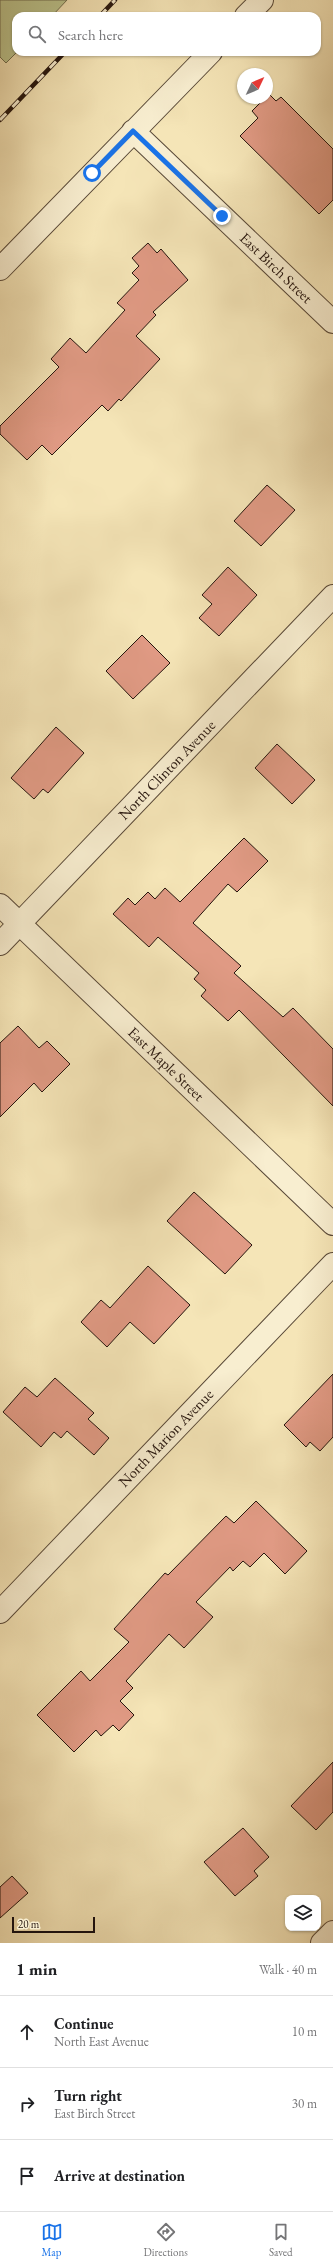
<!DOCTYPE html>
<html lang="en">
<head>
<meta charset="utf-8">
<style>
  :root { --surface:#fff; --page:#f6f6f6; --text:#202124; --muted:#757577; --line:#e0e0e0; --accent:#1a73e8 }
  body { margin:0; font-family:"EB Garamond",serif; background:var(--page); color:var(--text) }
  .controls { position:absolute; right:12px; bottom:12px; display:grid; overflow:hidden; border-radius:8px; box-shadow:0 1px 3px #0004 }
  .controls button { width:36px; height:36px; display:grid; place-items:center; padding:0; border:0; border-bottom:1px solid var(--line); background:var(--surface); color:var(--text); font:20px sans-serif }
  .compass { position:absolute; left:237px; top:68px; width:36px; height:36px; border-radius:50%; background:var(--surface); box-shadow:0 1px 3px #0004; rotate:46deg }
  .scale { position:absolute; left:12px; bottom:10px; width:83px; box-sizing:border-box; padding-left:4px; border:2px solid #25150e; border-top:0; font-size:11px; line-height:14px; white-space:nowrap; color:#25150e; -webkit-text-stroke:3px #f8eed0; paint-order:stroke }
  .stop { position:absolute; width:12px; height:12px; margin:-9px; border:3px solid #1a73e8; border-radius:50%; background:#fff }
  .stop.end { background:#1a73e8; border-color:#fff; box-shadow:0 1px 4px #0008 }
  .list { margin:0; padding:0; list-style:none }
  h2 { display:flex; justify-content:space-between; align-items:center; height:52px; margin:0; padding:0 16px; font-size:17px }
  h2 small { font-size:13px; font-weight:400; color:var(--muted) }
  .list li { display:grid; grid-template-columns:26px 1fr auto; gap:12px; align-items:center; box-sizing:border-box; height:72px; padding:0 16px; border-top:1px solid var(--line) }
  .list b { display:block; font-size:15px; white-space:nowrap }
  .list p { margin:0; font-size:13px; white-space:nowrap; color:var(--muted) }
  .list em { font-size:13px; font-style:normal; color:var(--muted) }
  .icon { flex:none; width:22px; height:22px; fill:none; stroke:currentColor; stroke-width:2; stroke-linecap:round; stroke-linejoin:round }
  .map { position:relative; flex:none; width:333px; height:1943px; overflow:hidden }
  .search { position:absolute; background:var(--surface); box-shadow:0 1px 3px #0004; left:12px; right:12px; top:12px; height:44px; display:flex; align-items:center; gap:10px; box-sizing:border-box; padding:0 14px; border-radius:12px; color:var(--muted); font-size:15px }
  .sheet { height:268px; background:var(--surface) }
  nav { display:flex; justify-content:space-around; align-items:center; box-sizing:border-box; height:56px; border-top:1px solid var(--line); background:var(--surface); font-size:11px; color:var(--muted) }
  nav a { display:grid; justify-items:center; gap:2px }
  nav .on { color:var(--accent) }
  .map>svg:first-child { display:block }
  .green { fill:#bcc58e; stroke:#706d4e }
  .building { fill:#e09a84; stroke:#25150e }
  .lines { fill:none; stroke-linecap:round; stroke-linejoin:round }
  .minor-casing { stroke:#594938; stroke-width:24 }
  .tertiary-casing { stroke:#594938; stroke-width:24 }
  .minor { stroke:#f8eed0; stroke-width:22 }
  .tertiary { stroke:#f8eed0; stroke-width:22 }
  .rail-casing { stroke:#25150e; stroke-width:4.5 }
  .rail { stroke:#f8eed0; stroke-width:3; stroke-dasharray:9; stroke-linecap:butt }
  .route { stroke:#1a73e8; stroke-width:5 }
  .labels { text-anchor:middle; stroke-width:4; stroke-linejoin:round; paint-order:stroke }
  .street-label { font-size:15px; fill:#25150e; stroke:#f8eed0 }
</style>
</head>
<body>
<div class="map">
<svg width="333" height="1943" viewBox="0 0 333 1943">
  <rect width="100%" height="100%" fill="#f5e5b7"/>
  <filter id="stains"><feTurbulence type="fractalNoise" baseFrequency=".005" numOctaves="4"/><feColorMatrix values="0 0 0 0 .2 0 0 0 0 .09 0 0 0 0 .02 0 0 0 .5 -.17"/></filter>
  <radialGradient id="worn" r=".72"><stop offset=".6" stop-color="#630" stop-opacity="0"/><stop offset="1" stop-color="#630" stop-opacity=".3"/></radialGradient>
  <path class="green" d="M0 0H67L52 16H16L17 52 6 63 0 57Z"/>
  <path class="building" d="M269 94 276 101 281 97 333 149V200L319 214 240 136 258 118 252 111Z
    M148 243 157 253 161 249 188 280 153 312 156 315 136 336 160 359 121 401 119 399 108 411 102 405 52 455 42 445 27 460 0 434V426L59 367 51 359 70 338 86 353 125 310 117 303 139 280 132 273 139 266 132 258Z
    M267 485 295 510 261 546 234 521Z
    M228 567 257 595 219 636 199 618 212 604 202 595Z
    M142 635 170 663 133 699 106 671Z
    M56 727 84 753 48 793 43 789 34 799 11 778Z
    M277 744 315 780 292 804 255 768Z
    M244 838 268 861 237 892 228 884 193 923 241 966 234 973 283 1017 293 1008 333 1049V1106L239 1010 228 1021 201 996 206 990 194 979 199 973 158 937 149 947 113 914 128 898 135 905 148 892 155 899 165 888 180 902Z
    M18 1026 39 1048 47 1041 70 1064 42 1092 34 1083 0 1117V1043Z
    M194 1192 252 1245 225 1274 167 1221Z
    M148 1266 190 1305 154 1344 130 1322 107 1347 81 1322 101 1300 110 1308Z
    M333 1374V1437L320 1451 310 1442 306 1447 284 1425Z
    M55 1378 94 1413 88 1419 109 1438 94 1455 67 1431 61 1438 54 1432 41 1447 3 1412 25 1387 37 1397Z
    M256 1501 307 1551 285 1574 264 1553 250 1567 243 1561 233 1571 230 1567 196 1602 213 1617 184 1648 169 1634 126 1681 133 1688 120 1701 134 1715 119 1731 113 1725 101 1736 96 1730 74 1752 37 1715 81 1671 90 1681 129 1642 114 1629 165 1573 168 1575 226 1516 234 1523Z
    M333 1762V1812L316 1830 291 1806Z
    M243 1828 269 1857 254 1871 258 1876 235 1896 204 1862Z
    M12 1876 28 1893 0 1918V1887Z"/>
  <g class="lines">
    <defs>
      <path id="minor" d="M246 16 262 0
        M133 131 333 322
        M0 269 211 52
        M0 944 333 596
        M0 1612 333 1264
        M322 1943 333 1932"/>
      <path id="tertiary" d="M0 905 333 1224"/>
    </defs>
    <use href="#minor" class="minor-casing"/>
    <use href="#tertiary" class="tertiary-casing"/>
    <use href="#minor" class="minor"/>
    <use href="#tertiary" class="tertiary"/>
    <defs>
      <path id="rail" d="M100 16 115 0
        M0 120 65 52"/>
    </defs>
    <use href="#rail" class="rail-casing"/>
    <use href="#rail" class="rail"/>
  </g>
  <g class="lines">
    <path class="route" d="M92 173 133 131 222 216"/>
  </g>
  <g class="labels">
    <g class="street-label">
      <text transform="translate(276 268) rotate(44)" y="5">East Birch Street</text>
      <text transform="translate(167 770) rotate(-46)" y="5">North Clinton Avenue</text>
      <text transform="translate(166 1064) rotate(44)" y="5">East Maple Street</text>
      <text transform="translate(166 1438) rotate(-46)" y="5">North Marion Avenue</text>
    </g>
  </g>
  <rect width="100%" height="100%" filter="url(#stains)"/>
  <rect width="100%" height="100%" fill="url(#worn)"/>
</svg>
<div class="controls">
<button><svg class="icon" aria-label="layers" viewBox="0 0 24 24"><path d="M12 4l9 5-9 5-9-5zM3 14l9 5 9-5"/></svg></button>
</div>
<svg class="compass" viewBox="-18 -18 36 36"><path d="M0-13l5 13h-10z" fill="#e53935"/><path d="M0 13l5-13h-10z" fill="#757577"/></svg>
<div class="scale">20 m</div>
<div class="stop" style="left:92px;top:173px"></div>
<div class="stop end" style="left:222px;top:216px"></div>
<div class="search"><svg class="icon" aria-label="search" viewBox="0 0 24 24"><circle cx="10" cy="10" r="6"/><path d="M15 15l6 6"/></svg>Search here</div>
</div>
<section class="sheet">
<h2>1 min<small>Walk · 40 m</small></h2>
<ul class="list">
<li><svg class="icon" aria-label="ahead" viewBox="0 0 24 24"><path d="M12 20V5M6 11l6-6 6 6"/></svg><div><b>Continue</b><p>North East Avenue</p></div><em>10 m</em></li>
<li><svg class="icon" aria-label="right" viewBox="0 0 24 24"><path d="M7 20v-9h11M14 6l5 5-5 5"/></svg><div><b>Turn right</b><p>East Birch Street</p></div><em>30 m</em></li>
<li><svg class="icon" aria-label="arrive" viewBox="0 0 24 24"><path d="M6 21V4h12l-3 4 3 4H6"/></svg><div><b>Arrive at destination</b></div></li>
</ul>
</section>
<nav>
<a class="on"><svg class="icon" aria-label="map" viewBox="0 0 24 24"><path d="M3 6l6-2 6 2 6-2v14l-6 2-6-2-6 2zM9 4v14M15 6v14"/></svg>Map</a>
<a><svg class="icon" aria-label="directions" viewBox="0 0 24 24"><path d="M12 3l9 9-9 9-9-9zM9 14v-3h6M13 9l2 2-2 2"/></svg>Directions</a>
<a><svg class="icon" aria-label="saved" viewBox="0 0 24 24"><path d="M7 4h10v16l-5-4-5 4z"/></svg>Saved</a>
</nav>
</body>
</html>
